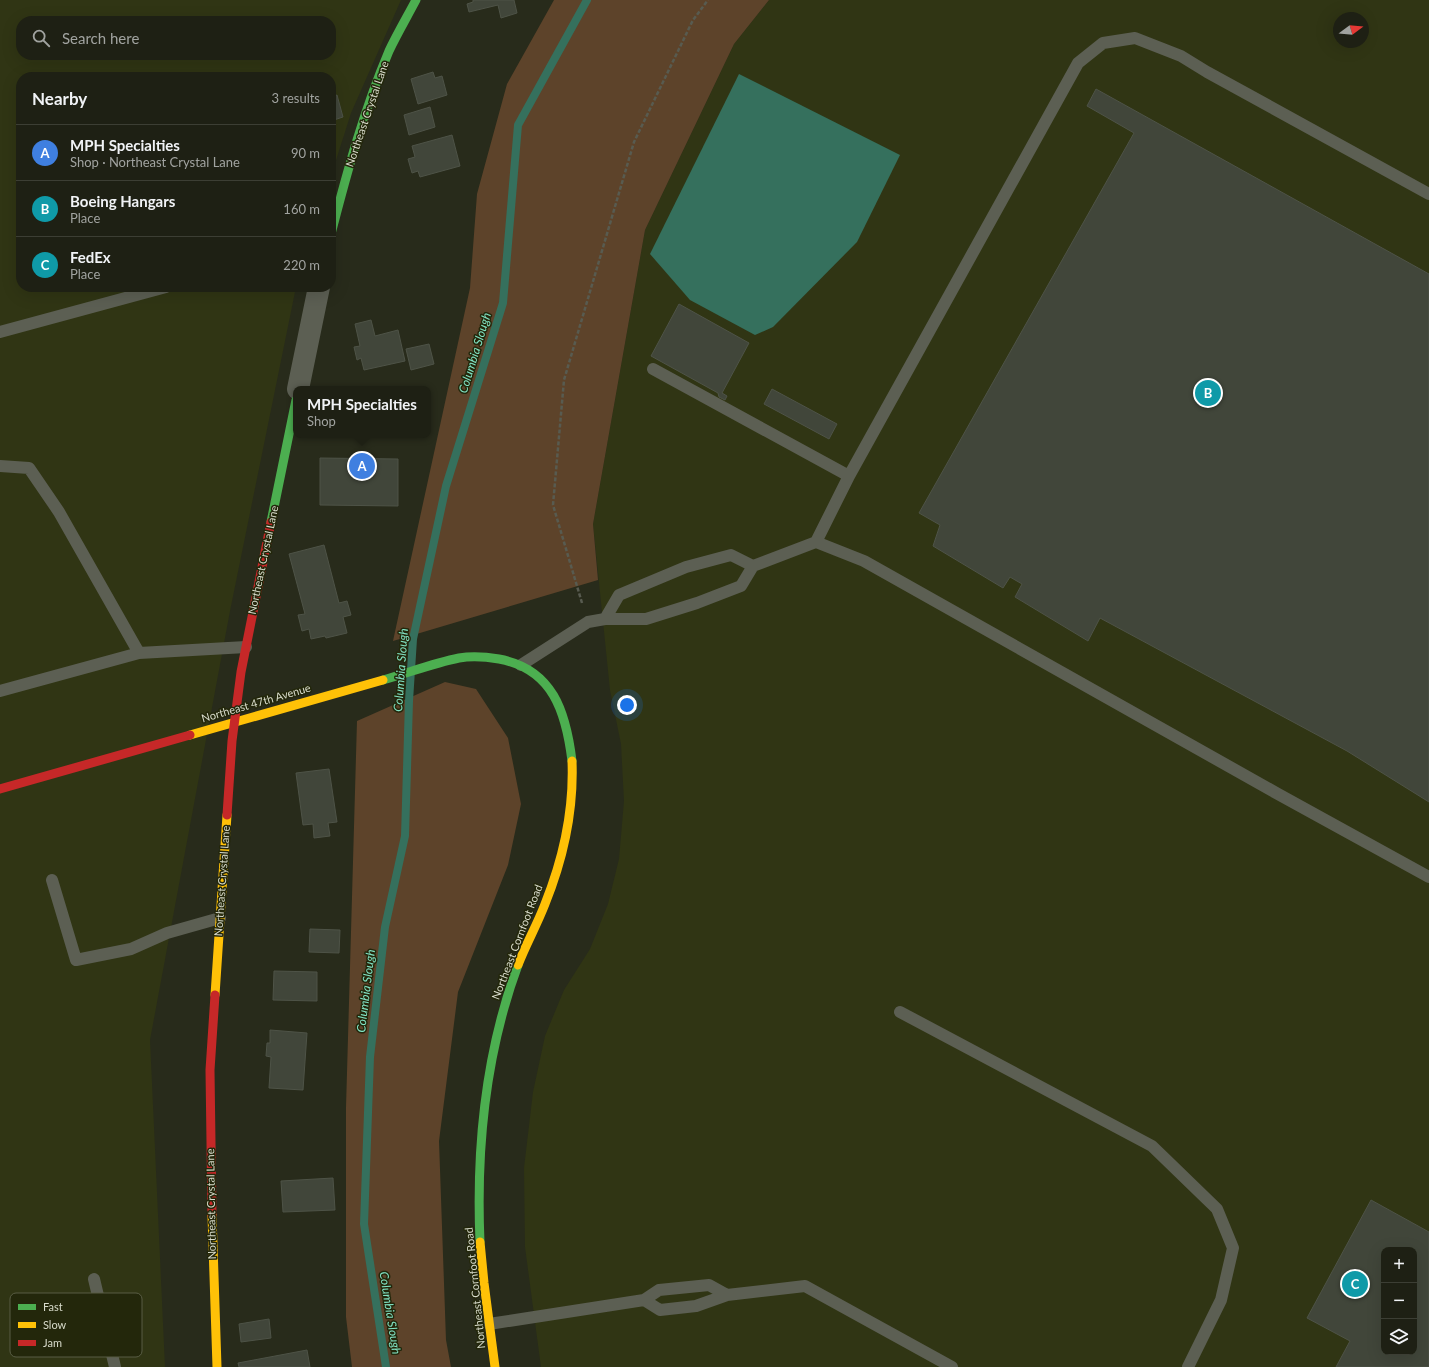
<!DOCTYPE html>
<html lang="en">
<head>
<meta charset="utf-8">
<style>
  :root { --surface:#1e2014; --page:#26281d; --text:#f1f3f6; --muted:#a1a3a0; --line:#3c3e34; --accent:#9a9d8d }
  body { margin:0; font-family:Lato,sans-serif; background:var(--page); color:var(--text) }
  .controls { position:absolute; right:12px; bottom:12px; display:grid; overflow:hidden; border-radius:8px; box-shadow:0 4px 16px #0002 }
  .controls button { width:36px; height:36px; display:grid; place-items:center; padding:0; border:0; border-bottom:1px solid var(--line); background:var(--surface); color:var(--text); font:20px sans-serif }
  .compass { position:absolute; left:1333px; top:12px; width:36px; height:36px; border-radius:50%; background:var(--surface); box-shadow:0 4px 16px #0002; rotate:74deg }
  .you { position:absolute; left:627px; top:705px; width:14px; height:14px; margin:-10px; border:3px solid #fff; border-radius:50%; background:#1a73e8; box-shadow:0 0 0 6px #1a73e833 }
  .badge { display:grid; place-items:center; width:26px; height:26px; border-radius:50%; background:var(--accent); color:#fff; font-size:13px; font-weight:700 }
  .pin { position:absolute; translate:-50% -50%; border:2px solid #fff; box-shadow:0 1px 4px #0006 }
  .popup { position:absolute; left:293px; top:386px; width:138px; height:52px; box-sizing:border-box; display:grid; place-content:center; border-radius:8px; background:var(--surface); filter:drop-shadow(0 1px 3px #0005); font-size:13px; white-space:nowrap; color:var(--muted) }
  .popup b { font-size:15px; color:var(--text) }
  .popup::after { content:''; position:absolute; left:50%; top:100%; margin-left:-8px; border:8px solid transparent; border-top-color:var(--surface) }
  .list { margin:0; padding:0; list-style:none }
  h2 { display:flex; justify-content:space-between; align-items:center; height:52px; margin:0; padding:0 16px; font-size:17px }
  h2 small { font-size:13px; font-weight:400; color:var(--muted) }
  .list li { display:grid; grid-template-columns:26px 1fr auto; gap:12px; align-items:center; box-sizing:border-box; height:56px; padding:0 16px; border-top:1px solid var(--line) }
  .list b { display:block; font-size:15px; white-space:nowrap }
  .list p { margin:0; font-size:13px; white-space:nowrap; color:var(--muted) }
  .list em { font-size:13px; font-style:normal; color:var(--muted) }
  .icon { flex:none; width:22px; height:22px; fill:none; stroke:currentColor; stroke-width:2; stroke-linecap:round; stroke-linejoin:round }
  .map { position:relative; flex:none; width:1429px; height:1367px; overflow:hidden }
  .search { position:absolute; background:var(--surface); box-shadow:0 4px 16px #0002; left:16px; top:16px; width:320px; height:44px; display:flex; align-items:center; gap:10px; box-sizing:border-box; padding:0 14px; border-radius:16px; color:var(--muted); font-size:15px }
  .panel { position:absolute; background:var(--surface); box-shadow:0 4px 16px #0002; left:16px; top:72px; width:320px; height:220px; border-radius:16px }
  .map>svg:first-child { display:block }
  .built { fill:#303514; fill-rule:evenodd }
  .green { fill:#5d432a }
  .water { fill:#35705d }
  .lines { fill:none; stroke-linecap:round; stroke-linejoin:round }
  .stream { stroke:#35705d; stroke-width:8 }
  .building { fill:#41463a; stroke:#4e5347; fill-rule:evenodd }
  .path { stroke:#585b50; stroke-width:2.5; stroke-dasharray:4 2; stroke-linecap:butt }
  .lane { stroke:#5c5f53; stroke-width:12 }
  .street { stroke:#5c5f53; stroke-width:22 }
  .fast { stroke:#4caf50; stroke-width:9 }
  .slow { stroke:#ffc107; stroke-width:9 }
  .jam { stroke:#c62828; stroke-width:9 }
  .labels { text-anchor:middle; stroke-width:3; stroke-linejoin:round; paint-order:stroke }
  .street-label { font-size:11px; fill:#d8dbcb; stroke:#23270b }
  .water-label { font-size:12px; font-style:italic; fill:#82e4c5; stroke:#23270b }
  .key { fill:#23270b; stroke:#595d45; stroke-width:1 }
  .key-label { font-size:11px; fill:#d8dbcb }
</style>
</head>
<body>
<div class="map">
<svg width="1429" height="1367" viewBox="0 0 1429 1367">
  <rect width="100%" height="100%" fill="#282b1b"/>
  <path class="built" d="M0 0H401L351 113 331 176V77H21V287H296L230 611 150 1040 165 1367H0ZM21 21H331V55H21Z
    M769 0H1429V1367H541L525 1247 524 1168 533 1092 545 1036 564 990 590 949 608 904 619 859 624 801 621 744 610 690 593 524 645 230 734 44ZM1339 18H1363V42H1339ZM1384 1250H1414V1352H1384Z"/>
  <path class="green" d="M554 0H769L734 44 645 230 593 524 598 580 393 641 470 288 477 194 507 84Z
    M445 682 476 689 508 738 521 804 508 865 458 992 439 1141 446 1340 451 1367H352L346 1317V1108L357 721Z"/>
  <path class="water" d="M739 74 900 155 857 242 773 327 755 335 690 300 650 254Z"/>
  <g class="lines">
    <path class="stream" d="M386 1367 364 1224 370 1057 385 927 405 836 409 701 413 639 446 486 503 303 518 125 587 0"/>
  </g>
  <path class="building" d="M473 0H514L517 13 501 18 498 5 469 12 467 4 473 2Z
    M433 72 435 78 442 76 447 95 418 104 411 79Z
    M1096 89 1429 274V802L1347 751 1100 618 1088 641 1015 597 1022 584 1010 577 1003 588 933 546 940 525 919 513 1134 133 1087 106Z
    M337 95 343 117 331 121V97Z
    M430 107 435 127 409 135 404 115Z
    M452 135 460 166 420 177 418 171 412 173 408 159 415 157 412 146Z
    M679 304 749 343 722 393 727 396 725 400 719 397 718 393 651 356Z
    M371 320 375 336 398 330 405 361 364 370 361 358 357 360 354 347 360 346 355 324Z
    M429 344 434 364 411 370 406 349Z
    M772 389 837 424 829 439 764 404Z
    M320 458 398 459V506L320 505Z
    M324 545 339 603 347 601 351 615 343 617 347 633 326 638 325 636 311 639 309 629 302 631 298 615 305 614 289 554Z
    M329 769 337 822 328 823 330 836 314 838 313 824 303 825 296 773Z
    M310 929 340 930 339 953 309 952Z
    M274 971 317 972V1001L273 1000Z
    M270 1030 307 1033 303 1090 269 1088 271 1057 266 1056 267 1043H270Z
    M333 1178 335 1210 283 1212 281 1181Z
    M1371 1200 1429 1232V1367H1336L1350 1341 1307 1318ZM1384 1250H1414V1352H1384Z
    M269 1319 271 1338 241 1342 239 1324Z
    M307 1350 310 1367H239L238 1363Z"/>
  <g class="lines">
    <path class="path" d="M582 603 553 505 564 380 634 142 693 20 708 0"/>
    <path class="lane" d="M0 332 166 287
      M653 369 849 476
      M0 466 29 468 59 512 139 653
      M816 542 849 476 1078 63 1103 43 1135 38 1181 56 1207 72 1429 194
      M605 619 619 595 686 567 731 555 753 566
      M521 665 588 622 605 619H646L697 603 741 586 753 566 816 542 864 561 1278 794 1429 877
      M0 691 139 653 246 647
      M52 880 76 960 131 949 167 933 220 918
      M900 1012 1152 1146 1217 1209 1233 1248 1221 1300 1188 1367
      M94 1279 115 1367
      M644 1300 660 1310 696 1306 727 1295 805 1286 952 1367
      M489 1324 644 1300 659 1290 709 1285 727 1295"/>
    <path class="street" d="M298 389 319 287"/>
    <path class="fast" d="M331 234C347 172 364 110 389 51 397 34 407 17 416 0
      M271 522 296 400
      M383 680C408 673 434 663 459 658 471 656 487 657 499 659 553 669 566 712 572 761
      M480 1242C476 1148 485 1054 518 965"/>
    <path class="slow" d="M190 735 383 680
      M518 965C526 944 537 925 545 904 564 857 574 811 572 761
      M215 995 227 815
      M212 1215 217 1367
      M480 1242 484 1283 495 1367"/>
    <path class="jam" d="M0 789 190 735
      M227 815 232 741 241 672 271 522
      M212 1215 210 1070 215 995"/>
  </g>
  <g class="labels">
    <g class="street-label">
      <text transform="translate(367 114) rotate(-71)" y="4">Northeast Crystal Lane</text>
      <text transform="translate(263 560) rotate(-78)" y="4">Northeast Crystal Lane</text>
      <text transform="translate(256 703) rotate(-16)" y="4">Northeast 47th Avenue</text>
      <text transform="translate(222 881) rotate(-86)" y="4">Northeast Crystal Lane</text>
      <text transform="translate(517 942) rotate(-69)" y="4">Northeast Cornfoot Road</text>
      <text transform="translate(211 1204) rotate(-91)" y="4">Northeast Crystal Lane</text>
      <text transform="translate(475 1288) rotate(-96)" y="4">Northeast Cornfoot Road</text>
    </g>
    <g class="water-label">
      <text transform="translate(475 353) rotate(-73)" y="4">Columbia Slough</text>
      <text transform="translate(401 670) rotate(-86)" y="4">Columbia Slough</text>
      <text transform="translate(366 991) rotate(-83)" y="4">Columbia Slough</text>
      <text transform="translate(390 1313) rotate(81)" y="4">Columbia Slough</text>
    </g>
  </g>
  <rect x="10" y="1293" width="132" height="64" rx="6" class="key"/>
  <rect x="18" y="1304" width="18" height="6" fill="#4caf50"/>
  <rect x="18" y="1322" width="18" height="6" fill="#ffc107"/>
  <rect x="18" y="1340" width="18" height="6" fill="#c62828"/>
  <g class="key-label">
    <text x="43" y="1311">Fast</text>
    <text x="43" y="1329">Slow</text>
    <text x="43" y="1347">Jam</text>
  </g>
</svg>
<div class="controls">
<button>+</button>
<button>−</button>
<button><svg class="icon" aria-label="layers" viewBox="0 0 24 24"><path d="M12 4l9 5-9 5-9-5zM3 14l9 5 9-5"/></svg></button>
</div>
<svg class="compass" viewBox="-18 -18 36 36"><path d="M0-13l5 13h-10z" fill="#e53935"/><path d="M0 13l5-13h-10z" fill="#a1a3a0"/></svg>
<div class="you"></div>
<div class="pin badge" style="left:362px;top:466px;background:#3f7fe0">A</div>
<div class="popup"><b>MPH Specialties</b>Shop</div>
<div class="pin badge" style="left:1208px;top:393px;background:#0f9aa8">B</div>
<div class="pin badge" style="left:1355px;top:1284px;background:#0f9aa8">C</div>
<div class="search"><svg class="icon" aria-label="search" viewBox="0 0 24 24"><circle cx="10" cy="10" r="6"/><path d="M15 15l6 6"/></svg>Search here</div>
<section class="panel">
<h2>Nearby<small>3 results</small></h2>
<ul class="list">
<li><span class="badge" style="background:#3f7fe0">A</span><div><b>MPH Specialties</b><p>Shop · Northeast Crystal Lane</p></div><em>90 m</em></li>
<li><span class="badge" style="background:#0f9aa8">B</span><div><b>Boeing Hangars</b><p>Place</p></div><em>160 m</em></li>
<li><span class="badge" style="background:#0f9aa8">C</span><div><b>FedEx</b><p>Place</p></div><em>220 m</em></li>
</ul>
</section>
</div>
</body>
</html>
